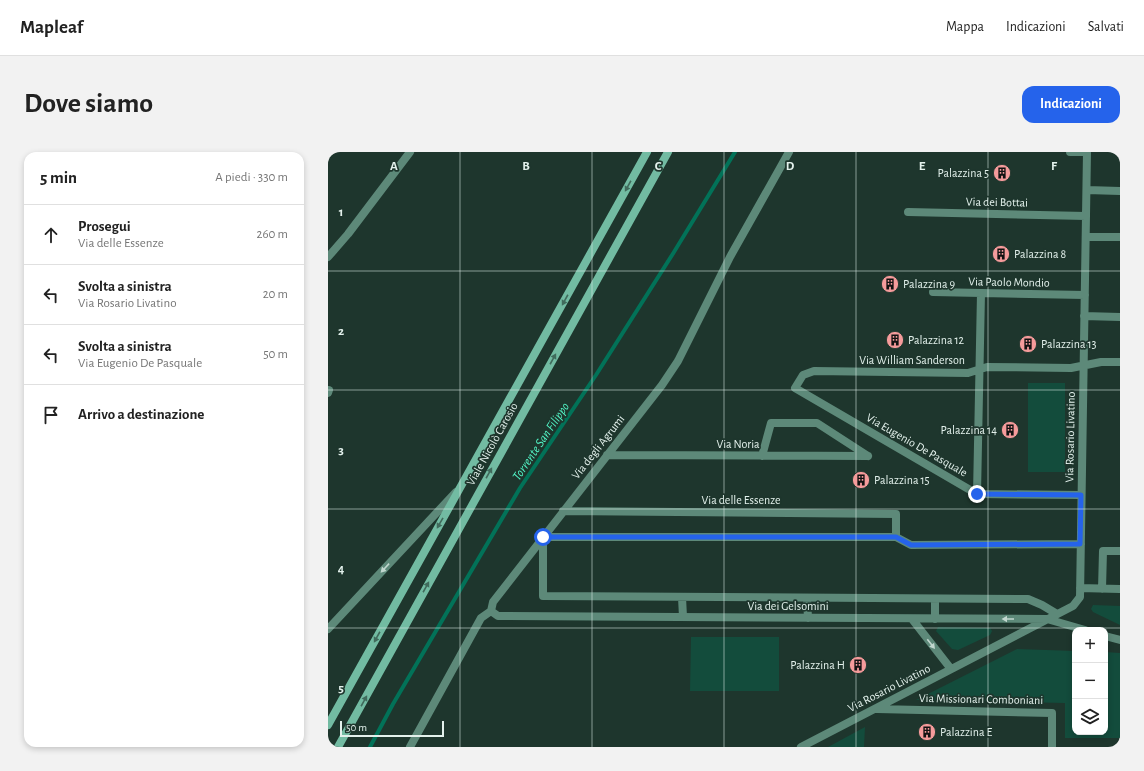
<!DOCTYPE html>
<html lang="it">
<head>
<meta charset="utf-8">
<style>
  :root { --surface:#fff; --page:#f2f2f2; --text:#222; --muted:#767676; --line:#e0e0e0; --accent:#2563eb }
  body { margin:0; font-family:"Alegreya Sans",sans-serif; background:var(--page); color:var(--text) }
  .controls { position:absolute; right:12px; bottom:12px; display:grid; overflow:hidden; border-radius:8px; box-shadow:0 2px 6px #0003 }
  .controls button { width:36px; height:36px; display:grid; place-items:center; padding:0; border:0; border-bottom:1px solid var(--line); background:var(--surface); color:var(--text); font:20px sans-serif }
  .scale { position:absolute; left:12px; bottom:10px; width:104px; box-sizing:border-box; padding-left:4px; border:2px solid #e3f1ec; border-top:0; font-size:11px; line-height:14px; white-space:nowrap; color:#e3f1ec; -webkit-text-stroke:3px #1e362d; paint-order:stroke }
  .stop { position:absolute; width:12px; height:12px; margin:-9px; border:3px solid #2563eb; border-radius:50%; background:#fff }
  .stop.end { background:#2563eb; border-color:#fff; box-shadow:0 1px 4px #0008 }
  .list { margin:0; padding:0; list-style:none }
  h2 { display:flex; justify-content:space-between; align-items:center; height:52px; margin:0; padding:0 16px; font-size:17px }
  h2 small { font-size:13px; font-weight:400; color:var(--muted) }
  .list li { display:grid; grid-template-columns:26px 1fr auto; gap:12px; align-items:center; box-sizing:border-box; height:60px; padding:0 16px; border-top:1px solid var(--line) }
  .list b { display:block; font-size:15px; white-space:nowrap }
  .list p { margin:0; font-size:13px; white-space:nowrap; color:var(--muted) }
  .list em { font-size:13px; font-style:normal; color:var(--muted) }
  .icon { flex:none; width:22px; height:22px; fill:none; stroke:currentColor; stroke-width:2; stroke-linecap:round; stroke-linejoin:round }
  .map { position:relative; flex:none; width:792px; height:595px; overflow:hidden; border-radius:12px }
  header { display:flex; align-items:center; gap:24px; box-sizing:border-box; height:56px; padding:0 20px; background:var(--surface); border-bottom:1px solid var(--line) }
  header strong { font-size:19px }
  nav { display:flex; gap:22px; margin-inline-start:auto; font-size:14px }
  .intro { display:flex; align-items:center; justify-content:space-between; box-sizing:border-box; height:96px; padding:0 24px }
  h1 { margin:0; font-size:28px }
  .button { padding:10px 18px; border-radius:12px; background:var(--accent); color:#fff; font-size:14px; font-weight:700 }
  main { display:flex; gap:24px; padding:0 24px }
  aside { flex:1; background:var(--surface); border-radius:12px; box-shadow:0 2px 6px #0003 }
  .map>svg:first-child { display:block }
  .green { fill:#134c3c }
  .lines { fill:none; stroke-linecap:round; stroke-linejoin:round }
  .stream { stroke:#027258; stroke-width:4 }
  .minor { stroke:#5d8979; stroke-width:8 }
  .tertiary { stroke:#5d8979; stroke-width:8 }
  .secondary { stroke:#72bba2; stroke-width:8 }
  .oneway { fill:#406b5c }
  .oneway2 { fill:#c2d7cf }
  .route { stroke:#2563eb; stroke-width:5 }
  .grid { fill:none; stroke:#e3f1ec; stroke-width:1; stroke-opacity:0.55 }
  .labels { text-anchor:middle; stroke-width:3.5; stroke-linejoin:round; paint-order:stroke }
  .poi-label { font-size:12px; fill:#e3f1ec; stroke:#1e362d; text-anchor:start }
  .street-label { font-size:12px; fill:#e3f1ec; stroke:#1e362d }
  .water-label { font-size:13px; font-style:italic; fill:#52f6c7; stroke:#1e362d }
  .grid-label { font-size:13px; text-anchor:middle; font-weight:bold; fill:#e3f1ec; stroke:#1e362d; stroke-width:3.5; stroke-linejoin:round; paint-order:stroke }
</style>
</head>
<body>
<header>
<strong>Mapleaf</strong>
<nav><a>Mappa</a><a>Indicazioni</a><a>Salvati</a></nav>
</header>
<div class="intro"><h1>Dove siamo</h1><a class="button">Indicazioni</a></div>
<main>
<aside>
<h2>5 min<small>A piedi · 330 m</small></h2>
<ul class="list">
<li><svg class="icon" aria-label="ahead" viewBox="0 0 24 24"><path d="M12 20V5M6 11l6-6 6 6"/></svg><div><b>Prosegui</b><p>Via delle Essenze</p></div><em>260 m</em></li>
<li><svg class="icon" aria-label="left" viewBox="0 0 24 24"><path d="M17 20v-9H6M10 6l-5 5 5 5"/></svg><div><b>Svolta a sinistra</b><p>Via Rosario Livatino</p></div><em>20 m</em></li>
<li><svg class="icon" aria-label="left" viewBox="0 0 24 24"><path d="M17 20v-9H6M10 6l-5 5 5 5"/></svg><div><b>Svolta a sinistra</b><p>Via Eugenio De Pasquale</p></div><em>50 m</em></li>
<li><svg class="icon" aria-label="arrive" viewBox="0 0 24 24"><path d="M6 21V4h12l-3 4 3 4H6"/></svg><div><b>Arrivo a destinazione</b></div></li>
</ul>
</aside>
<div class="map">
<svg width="792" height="595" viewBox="0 0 792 595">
  <rect width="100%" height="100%" fill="#1e362d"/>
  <path class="green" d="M700 231H737V320H700Z
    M765 453 792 454V473L765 460 763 457Z
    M610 475 662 476 664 479 662 483 630 498 624 497 608 479Z
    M363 485H451V539H362Z
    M689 497 747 499V580H777V500L792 501V586H737V551L588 548Z
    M537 575 536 595H500Z"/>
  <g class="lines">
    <path class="stream" d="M42 595 65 552 192 336 268 223 346 100 407 0"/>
    <path class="minor" d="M742 0H759
      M759 38 792 39
      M580 60 758 64
      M758 85H792
      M605 140 757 143
      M756 164 792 165
      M0 241 1 238
      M279 303 540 304
      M434 304 443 271H489L540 304
      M649 342 653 141
      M753 343 649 342 467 236 475 223 486 219 640 221 659 215 743 216 773 210H792
      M235 359 568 362V385
      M752 436 792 437
      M774 437 775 399H792
      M354 445 355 465
      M479 446 480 466
      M607 447V467
      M163 459 170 464 719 467 757 478
      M729 462 714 453 700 447 215 444V385H568L583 393 753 392
      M584 467 623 517
      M0 477 128 340
      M777 484 792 488
      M549 557 724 561V595
      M82 595 153 466 163 459 165 450 334 233 350 209 402 105 461 0
      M473 595 745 454 752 445 759 0"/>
    <path class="tertiary" d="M0 105 20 82 82 0"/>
    <path class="secondary" d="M0 573 319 0
      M10 595 340 0"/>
  </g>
  <defs><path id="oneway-solid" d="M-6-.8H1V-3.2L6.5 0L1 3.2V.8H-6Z"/></defs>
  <g class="oneway">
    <use href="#oneway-solid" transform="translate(300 34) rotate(119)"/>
    <use href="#oneway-solid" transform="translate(237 148) rotate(119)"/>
    <use href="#oneway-solid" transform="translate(225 207) rotate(-61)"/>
    <use href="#oneway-solid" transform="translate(161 321) rotate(-61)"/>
    <use href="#oneway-solid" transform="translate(112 371) rotate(120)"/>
    <use href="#oneway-solid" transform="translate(98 435) rotate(-61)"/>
    <use href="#oneway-solid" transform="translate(49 485) rotate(119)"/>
    <use href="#oneway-solid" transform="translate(36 549) rotate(-61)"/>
  </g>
  <g class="oneway2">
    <use href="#oneway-solid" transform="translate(57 416) rotate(133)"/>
    <use href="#oneway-solid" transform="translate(680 467) rotate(-180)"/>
    <use href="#oneway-solid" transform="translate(603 492) rotate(52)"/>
  </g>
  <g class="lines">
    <path class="route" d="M215 385H568L583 393 752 392 753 343 649 342"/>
  </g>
  <path class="grid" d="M132 0V595M264 0V595M396 0V595M528 0V595M660 0V595M0 119H792M0 238H792M0 357H792M0 476H792"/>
  <defs>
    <symbol id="building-disc" viewBox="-11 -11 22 22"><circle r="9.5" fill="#f59b9b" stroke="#1e362d"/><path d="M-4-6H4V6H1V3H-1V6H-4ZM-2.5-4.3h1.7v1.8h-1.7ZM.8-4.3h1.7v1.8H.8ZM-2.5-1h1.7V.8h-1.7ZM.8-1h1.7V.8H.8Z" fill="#111"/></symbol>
  </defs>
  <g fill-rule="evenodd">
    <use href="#building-disc" x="664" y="11" width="20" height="20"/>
    <use href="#building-disc" x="663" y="92" width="20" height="20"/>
    <use href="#building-disc" x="552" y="122" width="20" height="20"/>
    <use href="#building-disc" x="557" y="178" width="20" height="20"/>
    <use href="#building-disc" x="690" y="182" width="20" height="20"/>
    <use href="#building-disc" x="672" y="268" width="20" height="20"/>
    <use href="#building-disc" x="523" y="318" width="20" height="20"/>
    <use href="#building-disc" x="520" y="503" width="20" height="20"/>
    <use href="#building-disc" x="589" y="570" width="20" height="20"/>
  </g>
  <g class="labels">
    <g class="poi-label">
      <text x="661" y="25" text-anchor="end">Palazzina 5</text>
      <text x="686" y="106">Palazzina 8</text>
      <text x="575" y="136">Palazzina 9</text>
      <text x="580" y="192">Palazzina 12</text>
      <text x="713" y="196">Palazzina 13</text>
      <text x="669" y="282" text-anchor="end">Palazzina 14</text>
      <text x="546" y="332">Palazzina 15</text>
      <text x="517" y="517" text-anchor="end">Palazzina H</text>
      <text x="612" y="584">Palazzina E</text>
    </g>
    <g class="street-label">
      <text transform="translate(669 50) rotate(1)" y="4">Via dei Bottai</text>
      <text transform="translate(681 130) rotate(1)" y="4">Via Paolo Mondio</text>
      <text x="584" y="212">Via William Sanderson</text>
      <text transform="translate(742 285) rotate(-89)" y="4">Via Rosario Livatino</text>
      <text transform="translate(164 292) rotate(-61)" y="4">Viale Nicolò Carosio</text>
      <text x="410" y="296">Via Noria</text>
      <text transform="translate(589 293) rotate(30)" y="4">Via Eugenio De Pasquale</text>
      <text transform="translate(270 295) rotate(-52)" y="4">Via degli Agrumi</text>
      <text x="413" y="352">Via delle Essenze</text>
      <text x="460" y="458">Via dei Gelsomini</text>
      <text transform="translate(561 536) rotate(-27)" y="4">Via Rosario Livatino</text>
      <text transform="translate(653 547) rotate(1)" y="4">Via Missionari Comboniani</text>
    </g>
    <g class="water-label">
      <text transform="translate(212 289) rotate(-56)" y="5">Torrente San Filippo</text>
    </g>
  </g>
  <g class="grid-label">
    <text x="66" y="18">A</text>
    <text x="198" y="18">B</text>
    <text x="330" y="18">C</text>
    <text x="462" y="18">D</text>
    <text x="594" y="18">E</text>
    <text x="726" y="18">F</text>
    <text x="13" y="64">1</text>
    <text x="13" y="183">2</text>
    <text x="13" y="302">3</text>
    <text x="13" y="421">4</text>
    <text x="13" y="540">5</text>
  </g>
</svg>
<div class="controls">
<button>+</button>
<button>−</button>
<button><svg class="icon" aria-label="layers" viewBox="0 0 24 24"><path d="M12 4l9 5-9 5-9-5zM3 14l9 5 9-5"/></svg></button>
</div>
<div class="scale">50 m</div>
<div class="stop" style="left:215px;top:385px"></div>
<div class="stop end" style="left:649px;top:342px"></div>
</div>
</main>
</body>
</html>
